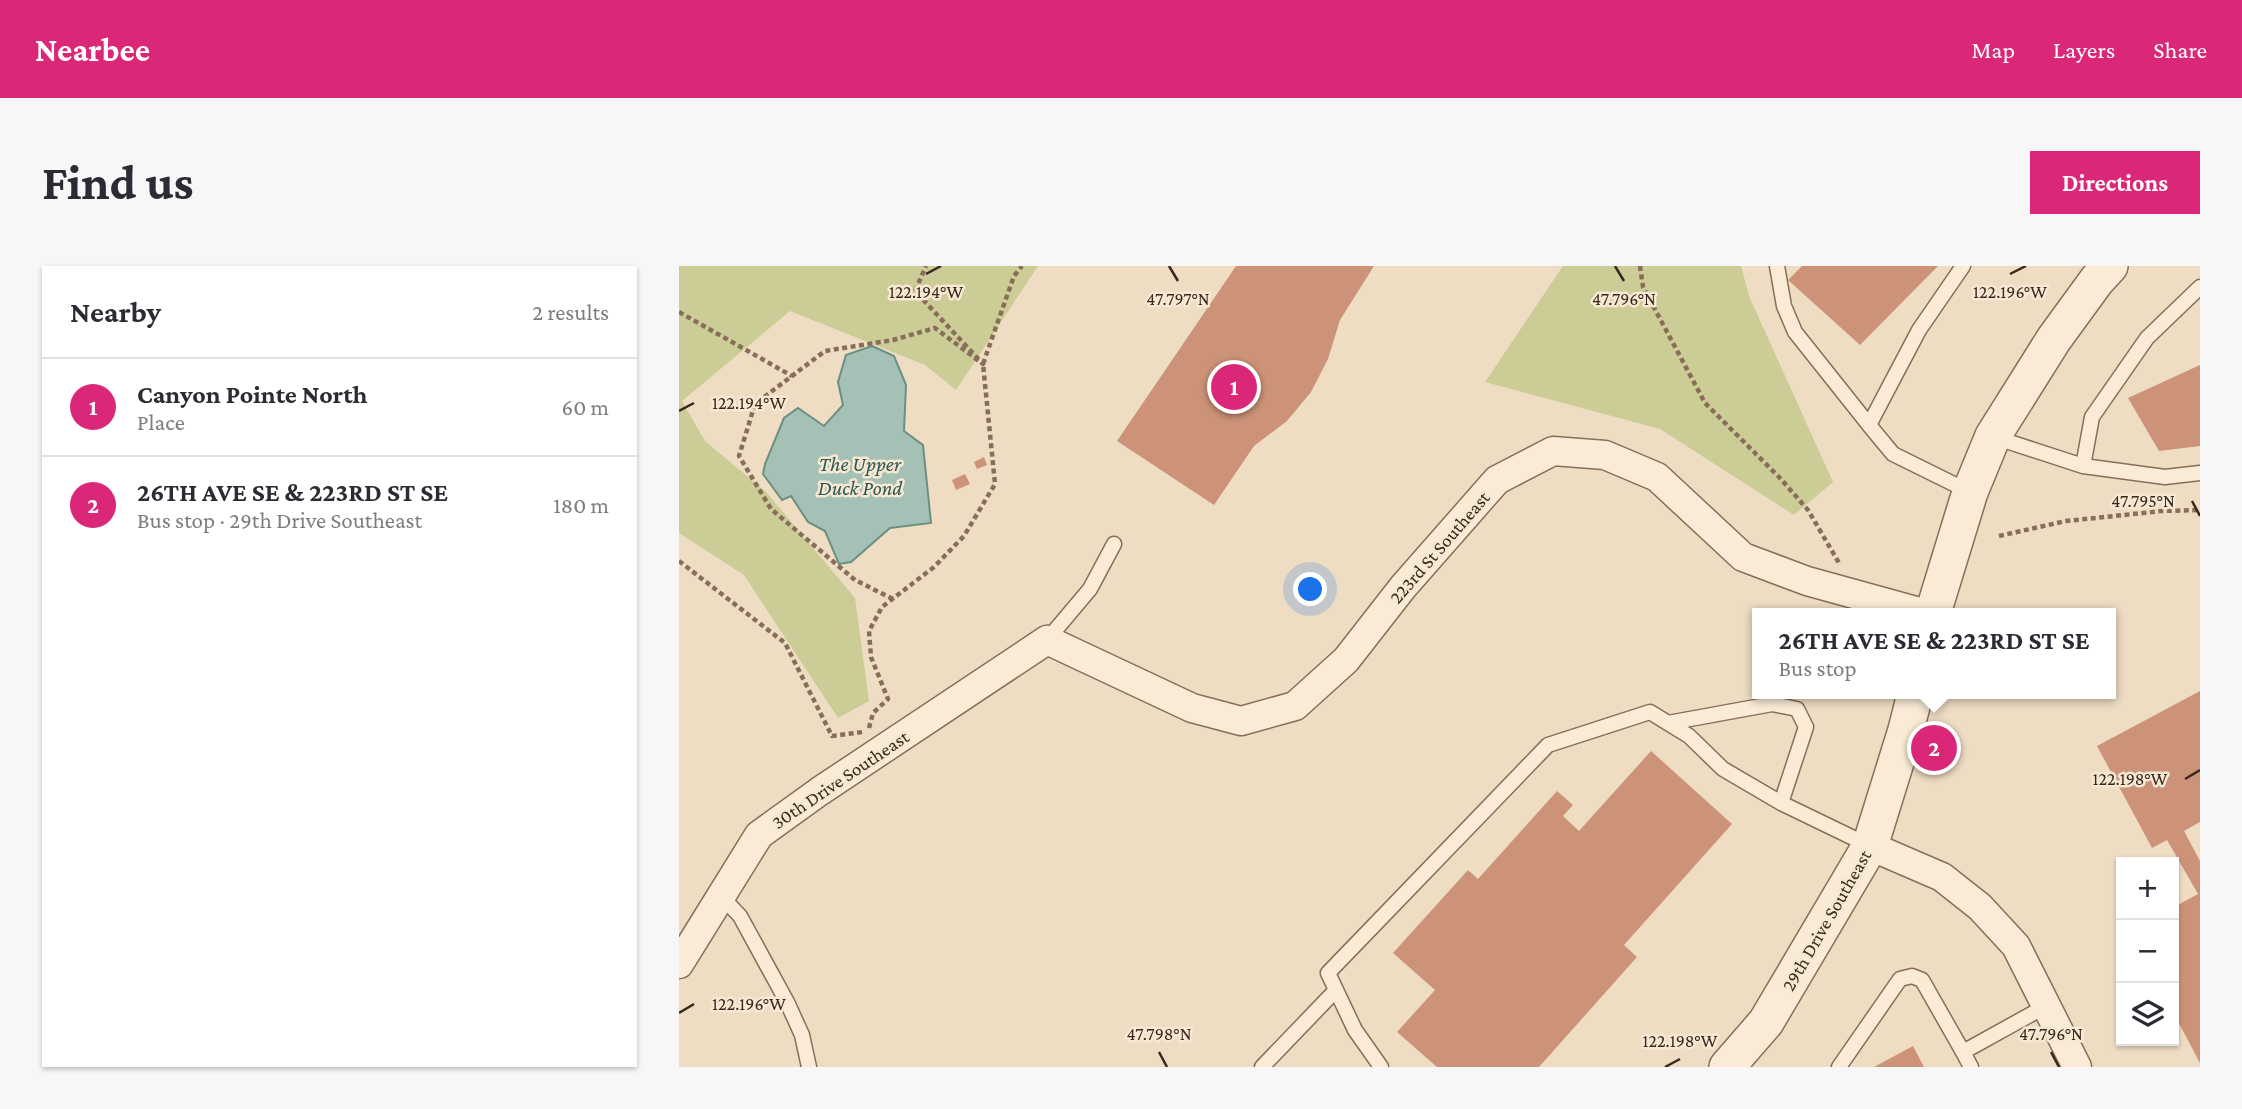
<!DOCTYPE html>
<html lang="en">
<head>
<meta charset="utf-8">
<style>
  :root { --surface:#fff; --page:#f7f7f7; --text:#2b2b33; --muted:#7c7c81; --line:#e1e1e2; --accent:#db2777 }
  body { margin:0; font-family:"Crimson Pro",serif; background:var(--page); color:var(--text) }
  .controls { position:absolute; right:21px; bottom:21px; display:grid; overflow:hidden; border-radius:0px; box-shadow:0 2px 5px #0004 }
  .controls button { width:63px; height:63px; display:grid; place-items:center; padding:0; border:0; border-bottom:2px solid var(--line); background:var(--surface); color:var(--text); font:35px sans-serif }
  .you { position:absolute; left:632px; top:324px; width:24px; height:24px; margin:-18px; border:5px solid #fff; border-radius:50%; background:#1a73e8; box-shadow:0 0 0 10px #1a73e833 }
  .badge { display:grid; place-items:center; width:46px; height:46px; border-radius:50%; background:var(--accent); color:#fff; font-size:23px; font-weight:700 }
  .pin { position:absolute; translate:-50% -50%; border:4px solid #fff; box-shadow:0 2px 7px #0006 }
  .popup { position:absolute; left:1073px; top:342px; width:364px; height:91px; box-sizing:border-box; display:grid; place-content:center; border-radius:0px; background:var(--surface); filter:drop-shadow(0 2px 5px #0005); font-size:23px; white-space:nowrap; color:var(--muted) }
  .popup b { font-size:26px; color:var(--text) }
  .popup::after { content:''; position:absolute; left:50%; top:100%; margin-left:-14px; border:14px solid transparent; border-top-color:var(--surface) }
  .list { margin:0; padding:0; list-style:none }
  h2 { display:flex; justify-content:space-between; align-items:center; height:91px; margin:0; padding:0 28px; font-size:30px }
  h2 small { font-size:23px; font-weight:400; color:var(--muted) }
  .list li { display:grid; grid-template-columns:46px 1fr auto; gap:21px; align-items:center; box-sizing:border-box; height:98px; padding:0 28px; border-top:2px solid var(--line) }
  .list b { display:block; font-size:26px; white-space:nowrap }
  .list p { margin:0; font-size:23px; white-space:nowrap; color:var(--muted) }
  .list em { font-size:23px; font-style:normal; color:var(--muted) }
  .icon { flex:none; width:38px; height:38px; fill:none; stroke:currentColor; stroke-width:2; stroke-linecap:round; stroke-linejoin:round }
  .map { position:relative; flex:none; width:1521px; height:801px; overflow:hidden; border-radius:0px }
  header { display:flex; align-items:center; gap:42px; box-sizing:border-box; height:98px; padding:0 35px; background:var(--accent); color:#fff }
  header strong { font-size:33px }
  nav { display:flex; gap:38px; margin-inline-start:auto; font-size:24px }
  .intro { display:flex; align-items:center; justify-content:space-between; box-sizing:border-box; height:168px; padding:0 42px }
  h1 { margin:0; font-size:49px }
  .button { padding:18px 32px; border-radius:0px; background:var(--accent); color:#fff; font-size:24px; font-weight:700 }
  main { display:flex; gap:42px; padding:0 42px }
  aside { flex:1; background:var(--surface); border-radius:0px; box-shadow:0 2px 5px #0004 }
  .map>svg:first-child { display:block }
  .green { fill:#cbcc96 }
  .water { fill:#a5c1b6; stroke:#6c8f83; stroke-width:2 }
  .building { fill:#cd9378 }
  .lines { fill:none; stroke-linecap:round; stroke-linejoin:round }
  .service-casing { stroke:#886e59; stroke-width:17 }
  .minor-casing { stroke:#886e59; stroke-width:31 }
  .tertiary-casing { stroke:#886e59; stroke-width:38 }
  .path { stroke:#886e59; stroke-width:4.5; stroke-dasharray:5 3.5; stroke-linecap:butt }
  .service { stroke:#f9ebd6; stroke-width:14 }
  .minor { stroke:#f9ebd6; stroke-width:28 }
  .tertiary { stroke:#f9ebd6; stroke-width:35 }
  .ticks { fill:none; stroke:#38281e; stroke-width:2.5 }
  .labels { text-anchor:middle; stroke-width:5; stroke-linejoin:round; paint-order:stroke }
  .street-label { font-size:19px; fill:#38281e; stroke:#f6e8d2 }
  .water-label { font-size:21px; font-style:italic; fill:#2d5851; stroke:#f6e8d2 }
  .ticks-label { font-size:18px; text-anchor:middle; fill:#38281e; stroke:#f6e8d2; stroke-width:5; stroke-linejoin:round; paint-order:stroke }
</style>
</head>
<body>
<header>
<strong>Nearbee</strong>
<nav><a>Map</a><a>Layers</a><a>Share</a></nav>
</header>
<div class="intro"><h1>Find us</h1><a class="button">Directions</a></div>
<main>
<aside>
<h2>Nearby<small>2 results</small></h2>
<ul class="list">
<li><span class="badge">1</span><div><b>Canyon Pointe North</b><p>Place</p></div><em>60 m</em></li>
<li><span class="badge">2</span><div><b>26TH AVE SE &amp; 223RD ST SE</b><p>Bus stop · 29th Drive Southeast</p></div><em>180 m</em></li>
</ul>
</aside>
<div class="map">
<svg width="1521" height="801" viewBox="0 0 1521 801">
  <rect width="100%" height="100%" fill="#eeddc3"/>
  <path class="green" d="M0 0H359L277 124 246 99 111 45 3 135 26 175 87 226 176 332 190 435 159 452 65 309 0 267Z
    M884 0H1062L1070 30 1154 216 1115 249 981 163 806 116Z"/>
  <path class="water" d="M193 80 215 90 227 119 225 165 244 179 252 257 211 262 172 296 160 298 146 265 129 256 112 230 103 234 84 208 86 198 105 152 119 142 145 160 164 139 159 116 167 89Z"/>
  <path class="building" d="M557 0H695L661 54 649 93 632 126 608 155 575 180 535 239 438 175Z
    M1123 0H1259L1181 79 1109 14Z
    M1521 99V180L1480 185 1449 132Z
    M305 191 308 199 298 203 295 196Z
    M286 208 291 218 277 224 273 214Z
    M1521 425V556L1505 565 1521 595V797L1495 748V641L1519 628 1488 574 1473 582 1418 480Z
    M972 485 1053 558 945 679 958 691 860 801H758L718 766 756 724 714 687 789 604 799 613 878 525 894 539 884 550 900 565Z
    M1234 780 1245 801H1195Z"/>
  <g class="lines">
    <defs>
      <path id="service" d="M1098 0 1105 40 1116 66 1190 159
        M1284 0 1240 64 1190 159 1214 188 1291 226
        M1521 21 1468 72 1413 151 1404 200 1486 211 1521 207
        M1315 171 1404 200
        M368 374 411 323 435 278
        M989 457 1093 438 1118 443 1127 461 1102 537
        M41 629 61 650 108 736 123 769 130 801
        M1284 786 1292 801
        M583 801 657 724
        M702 801 676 764 649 707 869 479 971 446 1010 470 1044 503 1102 537 1191 580
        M1160 801 1221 713 1233 710 1243 714 1284 786 1367 740"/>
      <path id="minor" d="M1191 580 1263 611 1301 641 1337 680 1398 801
        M0 698 80 569 141 525 368 374 513 442 562 455 616 440 667 394 724 321 818 214 874 185 926 189 978 211 1064 291 1128 315 1244 347"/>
      <path id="tertiary" d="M1254 347 1291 226 1314 170 1375 73 1418 14 1431 0
        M1048 801 1087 756 1191 580 1227 464 1236 428"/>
    </defs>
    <use href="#service" class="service-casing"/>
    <use href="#minor" class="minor-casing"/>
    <use href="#tertiary" class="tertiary-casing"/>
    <path class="path" d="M961 0 964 21 1026 137 1100 211 1129 244 1160 297
      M0 46 113 110
      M1320 270 1387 255 1483 245 1521 244
      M0 295 106 377 153 470 184 466
      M214 333 176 314 92 243 60 190 76 138 146 85 214 74 256 62 304 98 236 25 247 0
      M190 462 194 447 209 433 192 391 190 365 203 341 255 301 285 270 316 218 304 98 335 10 343 0"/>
    <use href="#service" class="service"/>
    <use href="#minor" class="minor"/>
    <use href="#tertiary" class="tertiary"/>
  </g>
  <path class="ticks" d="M490 0 499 15M936 0 945 15M247 8 262 0M1331 8 1347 0M0 145 15 137M1513 235 1521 250M1506 513 1521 504M0 747 15 738M480 786 488 801M1372 786 1380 801M986 801 1001 793"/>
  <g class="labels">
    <g class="street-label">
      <text transform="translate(760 281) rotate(-49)" y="7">223rd St Southeast</text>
      <text transform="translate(161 513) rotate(-34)" y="7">30th Drive Southeast</text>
      <text transform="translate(1147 654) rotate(-60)" y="7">29th Drive Southeast</text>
    </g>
    <g class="water-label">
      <text x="181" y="205">The Upper<tspan x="181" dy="24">Duck Pond</tspan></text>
    </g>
  </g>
  <g class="ticks-label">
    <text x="247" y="32">122.194°W</text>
    <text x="1331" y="32">122.196°W</text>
    <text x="499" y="39">47.797°N</text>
    <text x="945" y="39">47.796°N</text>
    <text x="70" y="143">122.194°W</text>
    <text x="1464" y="241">47.795°N</text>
    <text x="1451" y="519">122.198°W</text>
    <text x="70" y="744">122.196°W</text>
    <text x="480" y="774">47.798°N</text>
    <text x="1372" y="774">47.796°N</text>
    <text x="1001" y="781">122.198°W</text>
  </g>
</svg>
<div class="controls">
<button>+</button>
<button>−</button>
<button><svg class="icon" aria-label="layers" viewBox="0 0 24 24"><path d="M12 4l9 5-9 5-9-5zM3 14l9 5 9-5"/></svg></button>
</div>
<div class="you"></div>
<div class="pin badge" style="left:555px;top:121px">1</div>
<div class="pin badge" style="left:1255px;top:482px">2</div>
<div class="popup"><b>26TH AVE SE &amp; 223RD ST SE</b>Bus stop</div>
</div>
</main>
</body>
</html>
